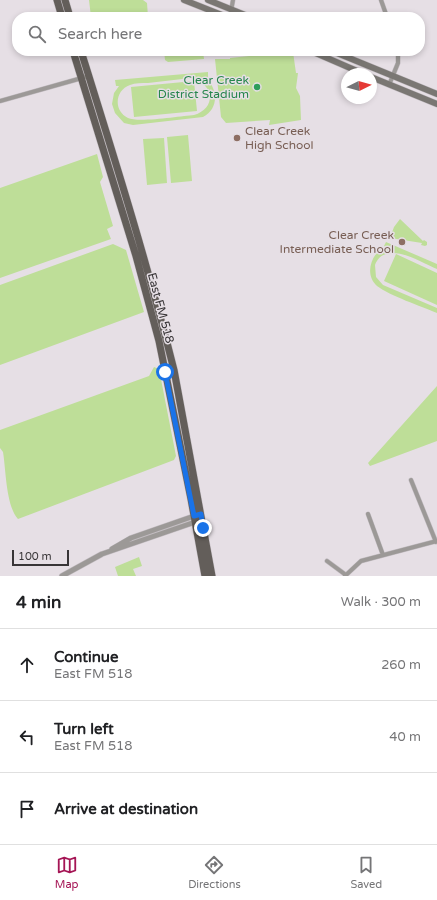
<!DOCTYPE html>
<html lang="en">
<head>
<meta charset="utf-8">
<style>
  :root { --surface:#fff; --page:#f2f2f2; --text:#202124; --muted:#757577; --line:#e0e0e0; --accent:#a51555 }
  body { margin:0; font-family:"Varela Round",sans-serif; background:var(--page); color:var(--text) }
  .compass { position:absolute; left:341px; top:68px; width:36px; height:36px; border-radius:50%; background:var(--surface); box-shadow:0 2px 6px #0003; rotate:85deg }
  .scale { position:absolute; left:12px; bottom:10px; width:57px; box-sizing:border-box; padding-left:4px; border:2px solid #383537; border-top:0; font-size:11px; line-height:14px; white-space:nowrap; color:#383537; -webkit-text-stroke:3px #e6dfe5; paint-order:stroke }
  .stop { position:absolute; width:12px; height:12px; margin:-9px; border:3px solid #1a73e8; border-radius:50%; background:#fff }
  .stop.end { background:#1a73e8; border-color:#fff; box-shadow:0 1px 4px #0008 }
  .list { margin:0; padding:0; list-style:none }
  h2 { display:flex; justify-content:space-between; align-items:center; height:52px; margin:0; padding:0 16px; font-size:17px }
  h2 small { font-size:13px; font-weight:400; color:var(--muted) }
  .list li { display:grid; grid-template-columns:26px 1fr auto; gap:12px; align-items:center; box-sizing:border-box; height:72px; padding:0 16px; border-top:1px solid var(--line) }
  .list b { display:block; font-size:15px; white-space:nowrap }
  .list p { margin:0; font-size:13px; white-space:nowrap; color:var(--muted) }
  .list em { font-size:13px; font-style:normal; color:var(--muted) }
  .icon { flex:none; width:22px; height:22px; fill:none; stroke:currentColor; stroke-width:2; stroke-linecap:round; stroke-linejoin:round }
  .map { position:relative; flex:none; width:437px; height:576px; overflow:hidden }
  .search { position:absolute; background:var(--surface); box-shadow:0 2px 6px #0003; left:12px; right:12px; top:12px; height:44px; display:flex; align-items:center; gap:10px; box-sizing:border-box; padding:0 14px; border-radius:16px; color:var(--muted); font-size:15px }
  .sheet { height:268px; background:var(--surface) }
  nav { display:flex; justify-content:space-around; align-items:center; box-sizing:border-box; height:56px; border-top:1px solid var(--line); background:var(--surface); font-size:11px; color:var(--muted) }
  nav a { display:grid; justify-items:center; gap:2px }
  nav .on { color:var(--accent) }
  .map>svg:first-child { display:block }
  .green { fill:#bede98; fill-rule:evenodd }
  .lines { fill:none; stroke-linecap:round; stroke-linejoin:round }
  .minor-casing { stroke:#c3bdc2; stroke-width:5 }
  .tertiary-casing { stroke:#c3bdc2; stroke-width:6 }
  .secondary-casing { stroke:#c3bdc2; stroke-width:7 }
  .primary-casing { stroke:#c3bdc2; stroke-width:8 }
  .minor { stroke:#9c9997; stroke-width:4 }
  .tertiary { stroke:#9c9997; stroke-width:5 }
  .secondary { stroke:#7a7773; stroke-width:6 }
  .primary { stroke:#635e5a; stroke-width:7 }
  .route { stroke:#1a73e8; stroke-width:5 }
  .leisure-dot { fill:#2e9e5b; stroke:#e6dfe5; stroke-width:1.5 }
  .education-dot { fill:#8d6e63; stroke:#e6dfe5; stroke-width:1.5 }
  .labels { text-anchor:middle; stroke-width:3; stroke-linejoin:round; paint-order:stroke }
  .leisure-label { font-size:12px; fill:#27864d; stroke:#e6dfe5; text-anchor:end }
  .education-label { font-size:12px; fill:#785e54; stroke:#e6dfe5; text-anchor:start }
  .street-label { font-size:12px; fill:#383537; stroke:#e6dfe5 }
</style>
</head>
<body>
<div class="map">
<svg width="437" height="576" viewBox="0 0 437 576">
  <rect width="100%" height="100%" fill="#e6dfe5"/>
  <path class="green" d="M89 0H143L147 3 148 17H91Z
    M164 51H203L204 59 168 62 165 60Z
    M254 51 293 52 296 73H298L296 88 300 96 301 120 269 125 270 120 226 123 221 117 215 59H230V58L249 56Z
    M208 72V77L206 78C218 89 219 109 203 117L133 125 124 123 115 113 112 104 114 93 119 86H116L115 80ZM191 78 202 82 210 92C211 104 206 111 194 115 181 116 138 123 128 118 113 111 115 90 130 85 135 83 142 83 148 83 162 81 177 80 191 78Z
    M194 81 197 111 134 117 131 87Z
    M188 135 192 181 171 183 167 137Z
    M164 138 167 183 147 185 143 139Z
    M97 154 103 177 100 182 113 226 107 229 111 239 0 278V188Z
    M400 219 423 241 424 240 427 242V245L425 246 421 245 422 243 390 238 394 227Z
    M386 242 437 264V269C420 262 385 239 375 265L376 277 383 285 437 308V313C421 306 390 296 377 286 365 275 370 257 382 248H386L384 246Z
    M113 244 126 250 144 312 0 365V285Z
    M396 254 437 273V305L384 281Z
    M154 367 159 369 176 456 174 460 18 519C6 506 6 470 3 452L0 448V430L149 376Z
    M437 386V441L370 466 368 463Z
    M139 557 142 566 133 569 136 576H118L115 567Z"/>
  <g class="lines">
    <defs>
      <path id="minor" d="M381 0 387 17
        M230 17 233 0
        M389 85 398 63V51
        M0 101 89 76
        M411 480 436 542
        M368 514 383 555
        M327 561 346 575
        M345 576 361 561 437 541"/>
      <path id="tertiary" d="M112 549 131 538 197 515
        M62 576 102 554 198 521"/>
      <path id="secondary" d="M184 0 227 17
        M208 0 250 17
        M311 51 364 74
        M332 51 437 94
        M371 77 437 104"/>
      <path id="primary" d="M57 0 62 17
        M65 0 70 17
        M73 51 136 256 159 341 191 499 205 576
        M81 51C114 157 147 262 174 370L212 576"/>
    </defs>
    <use href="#minor" class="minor-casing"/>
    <use href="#tertiary" class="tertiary-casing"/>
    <use href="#secondary" class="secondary-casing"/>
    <use href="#primary" class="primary-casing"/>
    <use href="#minor" class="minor"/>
    <use href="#tertiary" class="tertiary"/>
    <use href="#secondary" class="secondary"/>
    <use href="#primary" class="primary"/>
  </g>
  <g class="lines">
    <path class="route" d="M165 372 194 516 201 514 203 528"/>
  </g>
  <circle class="leisure-dot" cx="257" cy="87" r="4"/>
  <g class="education-dot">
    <circle cx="237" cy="138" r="4"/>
    <circle cx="402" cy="242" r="4"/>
  </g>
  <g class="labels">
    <g class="leisure-label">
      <text x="249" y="84">Clear Creek<tspan x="249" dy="14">District Stadium</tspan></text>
    </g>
    <g class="education-label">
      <text x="245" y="135">Clear Creek<tspan x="245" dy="14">High School</tspan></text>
      <text x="394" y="239" text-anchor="end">Clear Creek<tspan x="394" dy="14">Intermediate School</tspan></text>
    </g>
    <g class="street-label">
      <text transform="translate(161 308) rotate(75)" y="4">East FM 518</text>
    </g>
  </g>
</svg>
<svg class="compass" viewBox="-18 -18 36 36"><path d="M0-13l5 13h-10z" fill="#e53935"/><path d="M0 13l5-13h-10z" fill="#757577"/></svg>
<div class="scale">100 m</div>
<div class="stop" style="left:165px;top:372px"></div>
<div class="stop end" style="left:203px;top:528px"></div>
<div class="search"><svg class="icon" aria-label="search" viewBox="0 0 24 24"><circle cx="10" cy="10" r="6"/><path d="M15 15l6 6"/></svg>Search here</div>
</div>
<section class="sheet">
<h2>4 min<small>Walk · 300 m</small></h2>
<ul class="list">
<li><svg class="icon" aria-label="ahead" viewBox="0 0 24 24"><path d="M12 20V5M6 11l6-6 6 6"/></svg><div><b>Continue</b><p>East FM 518</p></div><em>260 m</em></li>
<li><svg class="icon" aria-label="left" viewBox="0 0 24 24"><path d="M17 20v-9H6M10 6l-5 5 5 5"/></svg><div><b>Turn left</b><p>East FM 518</p></div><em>40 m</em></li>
<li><svg class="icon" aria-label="arrive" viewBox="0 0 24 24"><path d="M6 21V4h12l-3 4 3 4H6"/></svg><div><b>Arrive at destination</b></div></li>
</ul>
</section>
<nav>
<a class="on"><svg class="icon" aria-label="map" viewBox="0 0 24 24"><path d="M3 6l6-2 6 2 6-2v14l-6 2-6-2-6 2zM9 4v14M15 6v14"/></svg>Map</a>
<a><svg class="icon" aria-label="directions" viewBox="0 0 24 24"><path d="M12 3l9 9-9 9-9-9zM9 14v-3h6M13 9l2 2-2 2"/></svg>Directions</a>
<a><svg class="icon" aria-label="saved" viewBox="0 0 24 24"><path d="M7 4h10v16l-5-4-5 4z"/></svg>Saved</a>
</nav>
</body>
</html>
